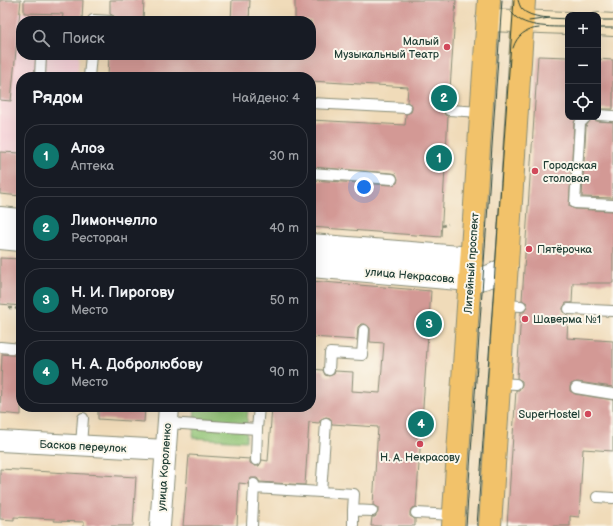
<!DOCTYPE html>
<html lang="ru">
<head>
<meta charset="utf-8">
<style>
  :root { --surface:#171b24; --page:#242831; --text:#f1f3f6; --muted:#9ea1a6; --line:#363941; --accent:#0f766e }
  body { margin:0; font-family:"Balsamiq Sans",sans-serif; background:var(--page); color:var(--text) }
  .controls { position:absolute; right:12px; top:12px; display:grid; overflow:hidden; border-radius:8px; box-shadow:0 4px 16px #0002 }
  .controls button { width:36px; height:36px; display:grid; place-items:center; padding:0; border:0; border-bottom:1px solid var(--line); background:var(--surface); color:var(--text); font:20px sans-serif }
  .you { position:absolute; left:364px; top:187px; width:14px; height:14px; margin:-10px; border:3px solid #fff; border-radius:50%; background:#1a73e8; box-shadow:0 0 0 6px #1a73e833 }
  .badge { display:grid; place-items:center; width:26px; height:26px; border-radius:50%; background:var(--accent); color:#fff; font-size:13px; font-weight:700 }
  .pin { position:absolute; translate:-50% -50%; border:2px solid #fff; box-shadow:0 1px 4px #0006 }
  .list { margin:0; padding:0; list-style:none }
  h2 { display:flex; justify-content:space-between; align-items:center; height:52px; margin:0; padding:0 16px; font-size:17px }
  h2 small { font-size:13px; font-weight:400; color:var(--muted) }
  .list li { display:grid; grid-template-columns:26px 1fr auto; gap:12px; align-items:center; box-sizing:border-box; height:64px; margin:0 8px 8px; padding:0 8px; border:1px solid var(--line); border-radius:16px }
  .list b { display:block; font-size:15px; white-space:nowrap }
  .list p { margin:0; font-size:13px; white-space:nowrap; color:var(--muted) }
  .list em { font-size:13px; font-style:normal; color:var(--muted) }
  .icon { flex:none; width:22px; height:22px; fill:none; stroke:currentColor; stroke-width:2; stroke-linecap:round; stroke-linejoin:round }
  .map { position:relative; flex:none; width:613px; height:526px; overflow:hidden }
  .search { position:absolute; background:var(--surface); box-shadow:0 4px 16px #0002; left:16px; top:16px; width:300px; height:44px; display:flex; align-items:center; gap:10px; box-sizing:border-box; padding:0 14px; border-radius:16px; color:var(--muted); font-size:15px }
  .panel { position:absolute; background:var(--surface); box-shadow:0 4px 16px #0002; left:16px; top:72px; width:300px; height:340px; border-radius:16px }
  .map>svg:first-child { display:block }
  .built { fill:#f6cfd7 }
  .green { fill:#8fc273; stroke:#578054 }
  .building { fill:#d39995 }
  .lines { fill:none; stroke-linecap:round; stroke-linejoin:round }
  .service-casing { stroke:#888c76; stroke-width:12 }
  .minor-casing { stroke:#888c76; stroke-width:22 }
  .tertiary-casing { stroke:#888c76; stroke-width:24 }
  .secondary-casing { stroke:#888c76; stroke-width:24 }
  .primary-casing { stroke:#888c76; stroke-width:24 }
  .path { stroke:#888c76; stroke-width:2.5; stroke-dasharray:3 3; stroke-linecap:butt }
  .service { stroke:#fff; stroke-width:10 }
  .minor { stroke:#fff; stroke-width:20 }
  .tertiary { stroke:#fff; stroke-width:22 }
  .secondary { stroke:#fae7c3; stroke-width:22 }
  .primary { stroke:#f2c26a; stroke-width:22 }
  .tram { stroke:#1f3d34; stroke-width:1 }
  .poi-dot { fill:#d1495b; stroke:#fbf7ec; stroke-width:1.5 }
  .labels { text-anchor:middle; stroke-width:4; stroke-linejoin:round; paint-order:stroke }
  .poi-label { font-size:11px; fill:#1f3d34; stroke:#fbf7ec; text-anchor:start }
  .street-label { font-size:11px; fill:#1f3d34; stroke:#fbf7ec }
</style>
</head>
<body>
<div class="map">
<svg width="613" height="526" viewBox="0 0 613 526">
  <rect width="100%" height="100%" fill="#fbf7ec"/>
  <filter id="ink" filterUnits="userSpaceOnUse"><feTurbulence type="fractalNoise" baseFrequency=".025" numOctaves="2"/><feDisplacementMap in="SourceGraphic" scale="8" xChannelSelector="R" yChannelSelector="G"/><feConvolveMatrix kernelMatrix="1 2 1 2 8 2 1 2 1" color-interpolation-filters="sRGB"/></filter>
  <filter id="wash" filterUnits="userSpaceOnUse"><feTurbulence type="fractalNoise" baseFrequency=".012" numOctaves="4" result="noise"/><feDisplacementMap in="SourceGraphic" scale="16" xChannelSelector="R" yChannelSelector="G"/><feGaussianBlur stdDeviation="0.9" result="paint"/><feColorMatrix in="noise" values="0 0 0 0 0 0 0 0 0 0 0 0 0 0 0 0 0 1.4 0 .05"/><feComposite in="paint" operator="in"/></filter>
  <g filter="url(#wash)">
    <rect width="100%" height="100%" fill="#f0dbb9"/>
    <path class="built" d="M0 11 82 16V21H21V55H79L77 77H21V153L0 152Z"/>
    <path class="green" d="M195 407H248L246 441 193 438Z"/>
    <g id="blocks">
      <path class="building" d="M0 0H21L11 101 0 100Z
        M24 0H83L82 21H62L63 14 24 13Z
        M110 0H144L143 21H116L114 16 110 14Z
        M232 0H250L249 21H231Z
        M295 0H456L449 104 444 106 443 110 445 115 448 116 441 237 311 227V180L392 185 397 183 398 179 396 174 392 173 311 167V120L405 125 406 114 411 112 412 109V105L407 102 408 87 311 81V77H184L162 76 160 77H108L109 55H311V21H295Z
        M538 56 568 57V117H577L574 123 569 206 575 209 613 211V283H573L572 303H566L563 308V312L568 315 567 338 613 341V387L577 382 571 384 570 387V391L575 394 613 400V451L583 449 579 517 570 516V526H507L516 390H519L522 385V381L517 378 521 312H524L527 307V303L522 300Z
        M598 59 613 60V109H598Z
        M592 118 597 121 613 122V198L582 197 586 126Z
        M0 152 21 153V196L0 194Z
        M0 258 21 259V306L0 304Z
        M311 281 431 291 416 507 411 509 410 512V516L415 519V526H371L372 517H375L378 512V508L373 505 378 427 332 424 330 418 326 417 321 419 319 423 309 422 305 485 260 482 257 478H251L248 484 239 483 237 526H183L189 455 250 459V463L255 466H259L262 460 268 461 272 407H311V369L323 370 325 375 329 376 334 374 335 371 353 372 352 391 380 393 384 343 370 342V328L365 324H361L358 327 357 340 311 337Z
        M2 354 21 356V415L0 413Z
        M98 407H145L144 422 98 419Z
        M0 469 136 477 133 526H84V522L54 521 55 519 14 517V520L0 519Z"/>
    </g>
  </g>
  <g filter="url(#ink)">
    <use href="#blocks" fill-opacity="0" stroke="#888c76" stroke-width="1"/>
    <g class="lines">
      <defs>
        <path id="service" d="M93 20 110 21
          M40 77 41 55
          M89 77 91 55
          M311 103 406 108
          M449 110 481 112
          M598 115 613 116
          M586 117 580 123 575 203 613 205
          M311 173 392 179
          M505 305 521 306
          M569 309 613 311
          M0 347 21 349
          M329 370 330 353 362 355 364 330
          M500 383 516 384
          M576 388 613 394
          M168 423 257 429 259 407
          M81 445 83 418
          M256 460 257 429
          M254 488 354 494 353 510
          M321 492 326 423
          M597 497 613 498
          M416 513 453 515
          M252 526 254 484
          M353 526V510L372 511"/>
        <path id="minor" d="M0 441 166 450
          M160 526 169 407"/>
        <path id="tertiary" d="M0 218 21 220
          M0 238 21 240
          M311 245 472 258
          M311 266 470 280C486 279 494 275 507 267"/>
        <path id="secondary" d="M487 20 568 23
          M598 24 613 25"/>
        <path id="primary" d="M453 526 489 0
          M490 526 524 0"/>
      </defs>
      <use href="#service" class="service-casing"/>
      <use href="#minor" class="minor-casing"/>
      <use href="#tertiary" class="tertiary-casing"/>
      <use href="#secondary" class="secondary-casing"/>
      <use href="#primary" class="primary-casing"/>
      <path class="path" d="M442 226 448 224
        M9 308H15L21 311"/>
      <use href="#service" class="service"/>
      <use href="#minor" class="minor"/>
      <use href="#tertiary" class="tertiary"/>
      <use href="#secondary" class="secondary"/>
      <use href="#primary" class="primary"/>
      <path class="tram" d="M518 0C519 3 520 7 522 9 530 19 556 18 568 19
        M511 11C519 28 552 27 568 27
        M598 20H613
        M529 21 550 18
        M598 28H613
        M513 48C517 35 526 29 539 28
        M466 526 502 0
        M477 526 514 0"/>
    </g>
  </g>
  <g class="poi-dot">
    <circle cx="447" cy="47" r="4"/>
    <circle cx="535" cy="171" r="4"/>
    <circle cx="529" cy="249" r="4"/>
    <circle cx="525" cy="319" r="4"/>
    <circle cx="588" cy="414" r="4"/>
    <circle cx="420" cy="444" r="4"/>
  </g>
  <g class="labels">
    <g class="poi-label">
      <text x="439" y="45" text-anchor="end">Малый<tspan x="439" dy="13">Музыкальный Театр</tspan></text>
      <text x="543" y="169">Городская<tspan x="543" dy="13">столовая</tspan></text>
      <text x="537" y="253">Пятёрочка</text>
      <text x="533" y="323">Шаверма №1</text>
      <text x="580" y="418" text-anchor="end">SuperHostel</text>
      <text x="420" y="461" text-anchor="middle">Н. А. Некрасову</text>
    </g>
    <g class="street-label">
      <text transform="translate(471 263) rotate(-86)" y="4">Литейный проспект</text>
      <text transform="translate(410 275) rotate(5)" y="4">улица Некрасова</text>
      <text transform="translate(83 446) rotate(3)" y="4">Басков переулок</text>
      <text transform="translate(164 467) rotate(-86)" y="4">улица Короленко</text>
    </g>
  </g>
</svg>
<div class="controls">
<button>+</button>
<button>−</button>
<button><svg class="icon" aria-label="locate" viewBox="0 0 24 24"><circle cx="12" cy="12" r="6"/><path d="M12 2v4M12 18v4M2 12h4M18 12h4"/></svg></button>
</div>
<div class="you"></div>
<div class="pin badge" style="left:439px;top:158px">1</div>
<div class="pin badge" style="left:444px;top:98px">2</div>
<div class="pin badge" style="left:429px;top:324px">3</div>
<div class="pin badge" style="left:421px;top:424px">4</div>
<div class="search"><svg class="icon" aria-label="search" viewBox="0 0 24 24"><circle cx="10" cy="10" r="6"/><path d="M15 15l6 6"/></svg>Поиск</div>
<section class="panel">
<h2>Рядом<small>Найдено: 4</small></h2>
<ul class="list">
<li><span class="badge">1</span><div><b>Алоэ</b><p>Аптека</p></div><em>30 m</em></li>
<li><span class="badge">2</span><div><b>Лимончелло</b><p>Ресторан</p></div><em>40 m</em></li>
<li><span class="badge">3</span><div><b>Н. И. Пирогову</b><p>Место</p></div><em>50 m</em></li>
<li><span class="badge">4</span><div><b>Н. А. Добролюбову</b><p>Место</p></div><em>90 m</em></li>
</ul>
</section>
</div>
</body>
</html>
